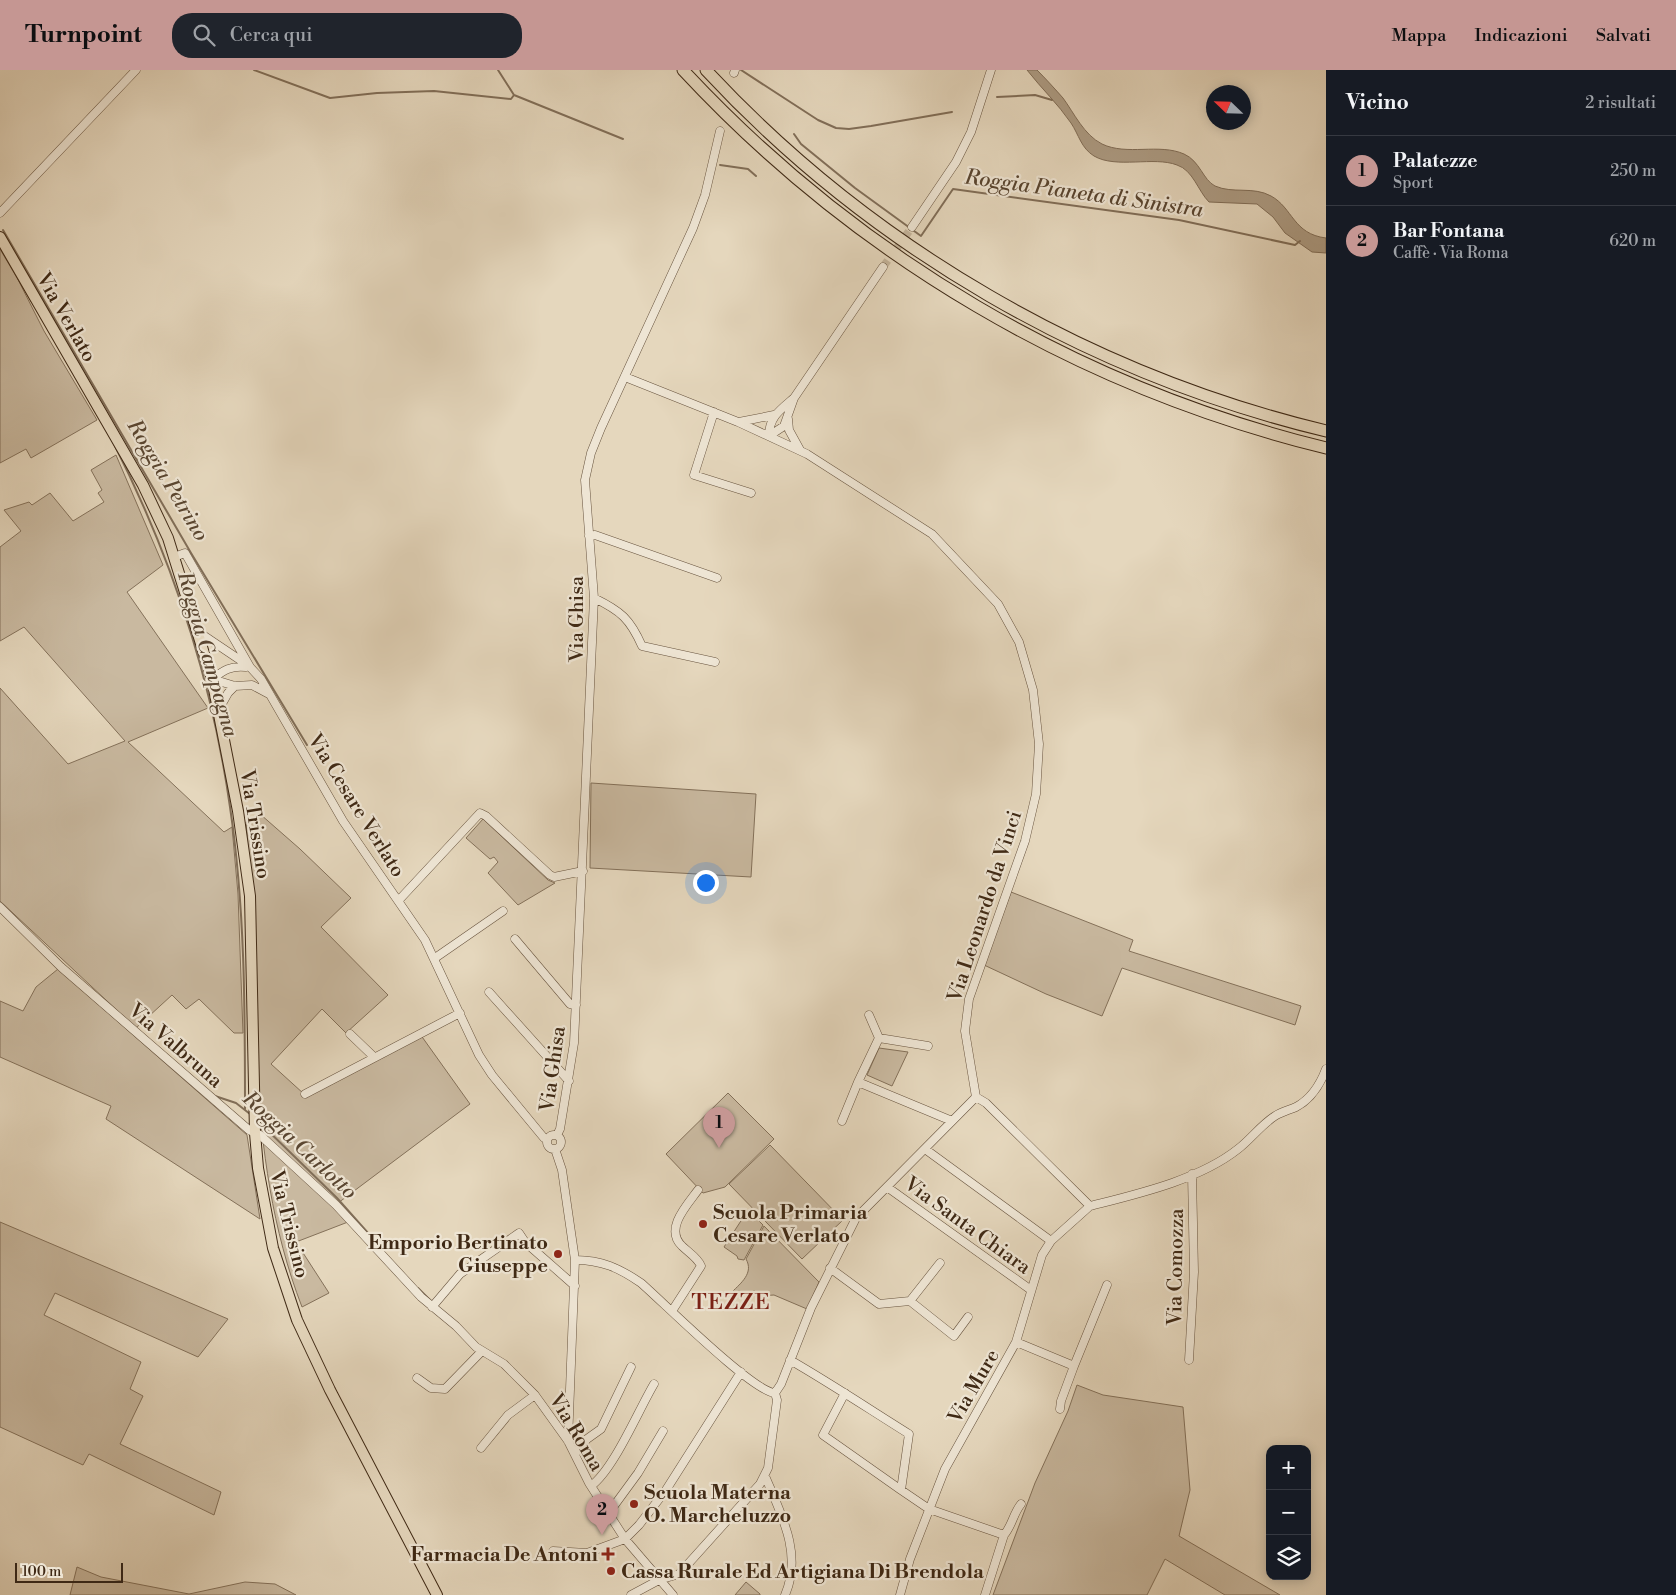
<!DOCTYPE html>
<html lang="it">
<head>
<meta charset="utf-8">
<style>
  :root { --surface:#171b24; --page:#20242c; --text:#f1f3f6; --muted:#9ea1a6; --line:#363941; --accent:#c59692 }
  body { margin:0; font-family:"Libre Bodoni",serif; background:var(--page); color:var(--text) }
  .controls { position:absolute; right:15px; bottom:15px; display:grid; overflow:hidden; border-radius:10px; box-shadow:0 2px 12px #0003 }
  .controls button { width:45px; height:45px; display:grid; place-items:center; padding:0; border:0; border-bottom:1px solid var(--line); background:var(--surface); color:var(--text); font:25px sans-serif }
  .compass { position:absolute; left:1206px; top:15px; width:45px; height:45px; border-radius:50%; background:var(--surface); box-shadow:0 2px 12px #0003; rotate:293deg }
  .scale { position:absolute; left:15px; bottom:12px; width:108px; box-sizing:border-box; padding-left:5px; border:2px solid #3f2915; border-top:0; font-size:14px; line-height:18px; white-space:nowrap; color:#3f2915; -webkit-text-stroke:4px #eee5d4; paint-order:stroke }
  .you { position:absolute; left:705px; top:812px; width:18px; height:18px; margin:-12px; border:4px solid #fff; border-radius:50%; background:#1a73e8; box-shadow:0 0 0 8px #1a73e833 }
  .badge { display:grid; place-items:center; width:32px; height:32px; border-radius:50%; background:var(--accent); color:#111; font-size:16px; font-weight:700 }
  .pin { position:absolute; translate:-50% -41px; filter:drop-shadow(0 1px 2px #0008) }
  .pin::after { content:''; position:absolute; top:26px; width:18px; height:15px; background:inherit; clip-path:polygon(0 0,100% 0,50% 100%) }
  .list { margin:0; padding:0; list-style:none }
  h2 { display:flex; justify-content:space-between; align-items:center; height:65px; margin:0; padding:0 20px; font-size:21px }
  h2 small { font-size:16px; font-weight:400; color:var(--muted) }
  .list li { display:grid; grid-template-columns:32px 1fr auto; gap:15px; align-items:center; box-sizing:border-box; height:70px; padding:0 20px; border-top:1px solid var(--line) }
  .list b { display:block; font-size:19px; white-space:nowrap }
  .list p { margin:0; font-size:16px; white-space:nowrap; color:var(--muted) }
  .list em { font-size:16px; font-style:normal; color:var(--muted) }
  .icon { flex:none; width:28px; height:28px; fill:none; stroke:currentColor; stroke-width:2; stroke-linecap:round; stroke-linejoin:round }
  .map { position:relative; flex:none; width:1326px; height:1525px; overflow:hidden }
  header { display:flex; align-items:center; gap:30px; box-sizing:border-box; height:70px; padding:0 25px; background:var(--accent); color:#111 }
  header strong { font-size:24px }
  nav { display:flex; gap:28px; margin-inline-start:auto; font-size:18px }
  .search { width:350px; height:45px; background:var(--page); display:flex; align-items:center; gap:12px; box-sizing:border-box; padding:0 18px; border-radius:20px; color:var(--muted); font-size:19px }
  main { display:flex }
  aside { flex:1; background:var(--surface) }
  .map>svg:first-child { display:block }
  .green { fill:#c9b9a0; stroke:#84715a }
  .water { fill:#ad9c84; stroke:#816e58 }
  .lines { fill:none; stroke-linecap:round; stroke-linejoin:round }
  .stream { stroke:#816e58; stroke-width:2 }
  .minor-tunnel { stroke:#c4b49b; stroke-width:8; stroke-dasharray:8 4; stroke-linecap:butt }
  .minor-casing { stroke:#68543f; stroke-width:9 }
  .major-casing { stroke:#3f2915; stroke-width:12 }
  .highway-casing { stroke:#3f2915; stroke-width:13 }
  .minor { stroke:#eee5d4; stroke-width:8 }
  .major { stroke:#e5d7bd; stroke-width:10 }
  .highway { stroke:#e5d7bd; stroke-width:11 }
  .poi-dot { fill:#8f2418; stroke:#eee5d4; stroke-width:2 }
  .labels { text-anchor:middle; stroke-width:4.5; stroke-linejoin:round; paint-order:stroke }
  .street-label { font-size:20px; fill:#3f2915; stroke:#eee5d4 }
  .poi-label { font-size:20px; font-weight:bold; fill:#3f2915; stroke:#eee5d4; text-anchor:start }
  .water-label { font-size:21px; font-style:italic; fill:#5a4631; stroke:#eee5d4 }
  .quarter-label { font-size:22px; letter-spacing:1px; fill:#7a1f14; stroke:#eee5d4 }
</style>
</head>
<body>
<header>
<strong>Turnpoint</strong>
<div class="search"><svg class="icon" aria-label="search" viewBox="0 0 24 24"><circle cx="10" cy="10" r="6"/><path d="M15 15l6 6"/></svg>Cerca qui</div>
<nav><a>Mappa</a><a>Indicazioni</a><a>Salvati</a></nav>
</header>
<main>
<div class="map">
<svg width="1326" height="1525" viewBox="0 0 1326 1525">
  <rect width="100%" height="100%" fill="#e5d7bd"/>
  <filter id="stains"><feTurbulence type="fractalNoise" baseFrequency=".004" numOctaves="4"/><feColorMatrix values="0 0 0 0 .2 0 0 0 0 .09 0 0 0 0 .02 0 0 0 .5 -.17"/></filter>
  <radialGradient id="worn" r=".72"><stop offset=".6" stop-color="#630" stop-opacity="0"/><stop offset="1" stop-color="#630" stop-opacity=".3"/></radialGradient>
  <path class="green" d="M0 174 44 261 97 350 31 388 26 379 0 393Z
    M116 385 163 495 127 522 208 638 128 672 224 762 232 757 238 824 243 963H234L199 929 186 939 172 925 136 958 0 831V618L68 694 125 671 24 557 0 571V477L21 461 4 440 29 432 32 435 50 423 73 451 104 432 98 423 102 420 91 400Z
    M591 713 756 724 751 807 590 798Z
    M260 744 300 779 351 828 321 857 388 925 346 963 322 939 271 994 304 1024 420 964 470 1034 334 1136 348 1152 296 1172 329 1223 302 1237C242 1082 260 913 246 752Z
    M483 749 548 810 555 813 518 835 488 803 498 792 494 787 490 789 466 768Z
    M1011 822 1133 870 1129 881 1301 936 1295 955 1122 898 1102 946 1046 924 984 895Z
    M58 899 247 1065 260 1149 106 1049 111 1036 0 987V931L23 941 36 917Z
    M879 978 908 982 892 1016 867 1005Z
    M728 1023 774 1069 725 1117 703 1123 666 1084Z
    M770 1075 843 1150 802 1189 729 1114Z
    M748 1140 763 1155 744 1190 738 1189 737 1186 724 1177Z
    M0 1152 228 1249 198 1287 55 1223 44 1245 141 1292 130 1319 143 1326 120 1374 221 1422 214 1445 89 1384 83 1395 0 1357Z
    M764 1156 819 1212 807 1239 774 1225 758 1226 755 1221 733 1227 732 1222C741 1213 754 1203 746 1189Z
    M1077 1315 1103 1325 1183 1337 1190 1420 1179 1466 1280 1525H1225L1165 1489 1147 1525H993L1035 1413 1068 1341Z
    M77 1497 101 1507 189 1524 245 1512 275 1514 296 1525H70Z
    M746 1512 760 1524V1525H735Z"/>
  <path class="water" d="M1027 0H1037C1046 9 1055 19 1063 28 1074 43 1084 65 1102 74 1127 86 1159 73 1184 84 1200 91 1203 110 1215 116 1233 124 1253 116 1271 126 1293 138 1293 164 1326 168V183L1312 182 1285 163 1273 147 1257 134 1209 132C1198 121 1193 100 1177 95 1154 86 1116 99 1094 86 1081 78 1079 65 1071 53 1058 34 1041 18 1027 0Z"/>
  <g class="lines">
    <path class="stream" d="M254 0 330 28 377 23 434 21 511 29 514 25
      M498 0 514 25 623 69
      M741 0 818 50 836 58 849 59 871 56 952 42
      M997 27 1035 25 1052 30
      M794 64 801 74 855 118 921 166 953 119 1179 150 1295 175 1300 171
      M720 95 748 99 756 106
      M3 160 191 483 307 675
      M0 178 32 232
      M113 372C171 486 212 610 230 737 245 837 245 939 245 1039
      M215 1026 236 1033 250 1044
      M259 1052 337 1128 384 1181
      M418 1218 431 1231"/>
    <path class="minor-tunnel" d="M883 197 912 157"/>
    <defs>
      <path id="minor" d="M734 3 735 0
        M0 143 136 0
        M912 157 956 92 971 62 991 0
        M625 307 738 352 807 384 932 464 998 534 1019 572 1033 620 1039 674 1036 724 1025 771 969 929 965 961 976 1027
        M714 342 694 405 751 423
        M788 349 789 360 800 380
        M739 352 774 345
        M769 366C769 347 780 340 794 328L883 197
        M769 366 784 356 794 328
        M589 466 595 465 717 508
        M174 487 185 483 250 597 261 609 343 751 425 870 479 985 492 1005 544 1068 547 1069
        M594 528C621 541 630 549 642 576L715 592
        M197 561 249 596
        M212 609 235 616 252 615 267 623
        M212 609C223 601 231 595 246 597
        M219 639 228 623 235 616
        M399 830 480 743 486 746 550 805 554 807 583 801
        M0 837 61 897 249 1060 260 1065 336 1135 421 1227 456 1256 476 1277 504 1294 535 1325 568 1371 589 1413 625 1469 673 1525
        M515 869 570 934 576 935
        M435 888 503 841
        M489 922 569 1011
        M350 964 374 987
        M879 968 928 976
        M858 1012 879 968 869 945
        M305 1024 460 943
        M976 1027 986 1033 1090 1136C1137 1124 1199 1110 1238 1079 1251 1069 1261 1055 1275 1046 1281 1042 1289 1040 1296 1037 1311 1029 1320 1015 1326 999
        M842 1051 858 1012 952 1051
        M557 1065 560 1059 574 973 594 528 585 410 591 383 601 358 693 158 705 125 720 61
        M547 1072a7 7 0 1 1 14 0a7 7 0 1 1-14 0Z
        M555 1079 562 1100 575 1190 568 1371
        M925 1079 1051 1171
        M887 1117 1031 1220
        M575 1190C602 1190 619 1198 641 1213 664 1233 753 1322 775 1323
        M830 1198 879 1234 910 1231 954 1266 968 1247
        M910 1231 940 1193
        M432 1237 460 1204 519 1163 525 1172 575 1216
        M672 1241 701 1196C698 1188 688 1182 682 1176 664 1159 687 1135 698 1120
        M1016 1272 1074 1296 1061 1331 1060 1339
        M790 1290C830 1313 869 1339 909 1364L901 1420 823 1365 845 1323
        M1189 1290 1194 1202 1192 1104
        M1074 1296 1107 1215
        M417 1308 431 1318 445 1319 482 1281
        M775 1323 781 1314 811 1238 856 1148 976 1027
        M481 1378 508 1345 535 1325
        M575 1384 587 1369 601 1359 631 1297
        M765 1406C781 1444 803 1484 785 1525
        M591 1416C614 1399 638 1341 654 1314
        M901 1420 929 1439 1004 1465 985 1525
        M608 1444 638 1403 663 1361
        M1004 1465C1012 1456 1013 1444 1021 1434
        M553 1481 587 1483 625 1469 639 1455 666 1420 741 1302
        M631 1525 659 1510 679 1504 760 1414 768 1398 777 1330 775 1323
        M900 1525 910 1489 945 1399 1016 1272 1042 1185 1051 1171 1090 1136"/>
      <path id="major" d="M0 167 143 415 168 468 212 609 238 741 250 826 255 1063 258 1098 273 1178 297 1250 330 1320 437 1525"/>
      <path id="highway" d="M683 0C857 187 1078 317 1326 378
        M706 0C871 178 1090 304 1326 361"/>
    </defs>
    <use href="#minor" class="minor-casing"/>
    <use href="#major" class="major-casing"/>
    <use href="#highway" class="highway-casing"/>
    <use href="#minor" class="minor"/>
    <use href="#major" class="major"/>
    <use href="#highway" class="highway"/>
  </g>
  <g class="poi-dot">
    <circle cx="703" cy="1154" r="5"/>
    <circle cx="558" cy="1184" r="5"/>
    <circle cx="634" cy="1434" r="5"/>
    <path d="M605.5 1476.5h5v5h5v5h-5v5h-5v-5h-5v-5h5z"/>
    <circle cx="611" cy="1501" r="5"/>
  </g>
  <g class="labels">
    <g class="street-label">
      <text transform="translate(67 247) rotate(60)" y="7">Via Verlato</text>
      <text transform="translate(576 549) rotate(-90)" y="7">Via Ghisa</text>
      <text transform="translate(357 735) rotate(58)" y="7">Via Cesare Verlato</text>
      <text transform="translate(256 754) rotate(81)" y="7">Via Trissino</text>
      <text transform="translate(984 836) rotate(-72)" y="7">Via Leonardo da Vinci</text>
      <text transform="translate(176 975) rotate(41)" y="7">Via Valbruna</text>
      <text transform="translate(552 999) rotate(-82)" y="7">Via Ghisa</text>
      <text transform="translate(290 1154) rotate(76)" y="7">Via Trissino</text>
      <text transform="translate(968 1155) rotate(36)" y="7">Via Santa Chiara</text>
      <text transform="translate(1175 1197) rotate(-89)" y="7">Via Comozza</text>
      <text transform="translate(973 1316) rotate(-60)" y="7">Via Mure</text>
      <text transform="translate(577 1362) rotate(59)" y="7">Via Roma</text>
    </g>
    <g class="poi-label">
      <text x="713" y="1149">Scuola Primaria<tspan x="713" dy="23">Cesare Verlato</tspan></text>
      <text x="548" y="1179" text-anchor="end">Emporio Bertinato<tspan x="548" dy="23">Giuseppe</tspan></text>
      <text x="644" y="1429">Scuola Materna<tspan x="644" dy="23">O. Marcheluzzo</tspan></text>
      <text x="598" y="1491" text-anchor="end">Farmacia De Antoni</text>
      <text x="621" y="1508">Cassa Rurale Ed Artigiana Di Brendola</text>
    </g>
    <g class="water-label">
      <text transform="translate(1084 123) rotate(8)" y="7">Roggia Pianeta di Sinistra</text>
      <text transform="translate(168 410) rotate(59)" y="7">Roggia Petrino</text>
      <text transform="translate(208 584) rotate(74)" y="7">Roggia Campagna</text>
      <text transform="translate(300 1075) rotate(43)" y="7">Roggia Carlotto</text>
    </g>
    <g class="quarter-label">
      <text x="731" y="1239">TEZZE</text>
    </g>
  </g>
  <rect width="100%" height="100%" filter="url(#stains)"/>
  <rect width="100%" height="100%" fill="url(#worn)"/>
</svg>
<div class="controls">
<button>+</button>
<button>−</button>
<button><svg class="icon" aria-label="layers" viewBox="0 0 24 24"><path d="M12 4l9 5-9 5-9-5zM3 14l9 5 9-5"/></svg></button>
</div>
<svg class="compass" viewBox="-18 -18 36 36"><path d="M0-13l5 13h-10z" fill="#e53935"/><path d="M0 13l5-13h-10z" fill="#9ea1a6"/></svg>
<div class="scale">100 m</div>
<div class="you"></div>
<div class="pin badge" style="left:719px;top:1078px">1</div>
<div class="pin badge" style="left:602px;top:1465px">2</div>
</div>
<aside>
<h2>Vicino<small>2 risultati</small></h2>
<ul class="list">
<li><span class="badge">1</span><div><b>Palatezze</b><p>Sport</p></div><em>250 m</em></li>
<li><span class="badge">2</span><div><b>Bar Fontana</b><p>Caffè · Via Roma</p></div><em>620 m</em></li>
</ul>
</aside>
</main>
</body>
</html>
